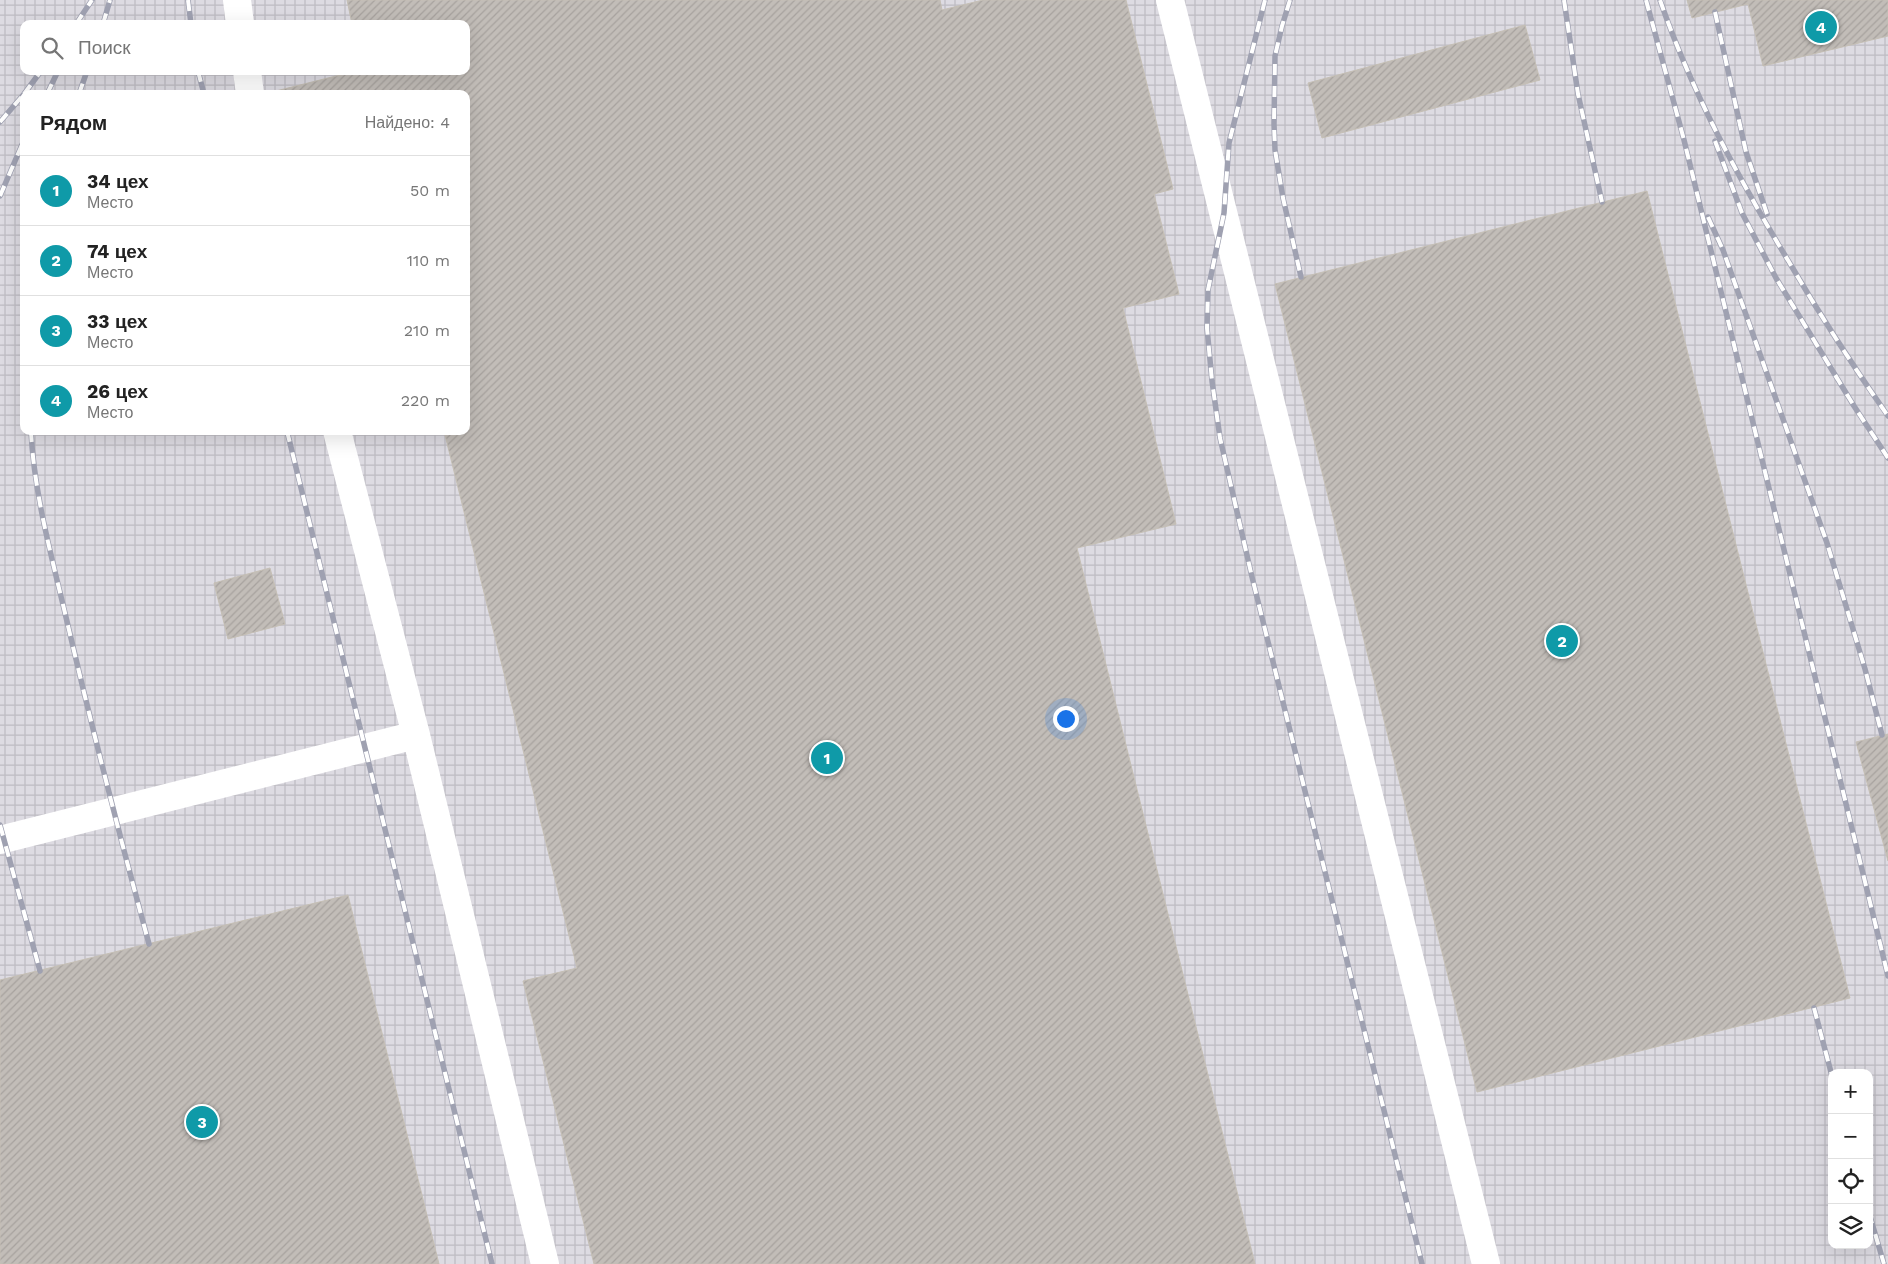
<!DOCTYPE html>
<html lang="ru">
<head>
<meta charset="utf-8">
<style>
  :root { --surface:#fff; --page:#f6f6f6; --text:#222; --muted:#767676; --line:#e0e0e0; --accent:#ea580c }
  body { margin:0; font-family:"Work Sans",sans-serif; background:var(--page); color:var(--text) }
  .controls { position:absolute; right:15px; bottom:15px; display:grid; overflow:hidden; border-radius:10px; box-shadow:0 5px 20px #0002 }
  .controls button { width:45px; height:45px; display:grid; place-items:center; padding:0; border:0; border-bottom:1px solid var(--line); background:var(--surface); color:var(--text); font:25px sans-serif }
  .you { position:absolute; left:1065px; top:718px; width:18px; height:18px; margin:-12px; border:4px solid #fff; border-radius:50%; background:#1a73e8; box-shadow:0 0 0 8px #1a73e833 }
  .badge { display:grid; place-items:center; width:32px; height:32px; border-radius:50%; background:var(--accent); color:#fff; font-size:16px; font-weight:700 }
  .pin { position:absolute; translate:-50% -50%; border:2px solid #fff; box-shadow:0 1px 5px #0006 }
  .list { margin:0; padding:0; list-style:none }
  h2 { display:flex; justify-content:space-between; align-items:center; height:65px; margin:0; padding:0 20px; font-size:21px }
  h2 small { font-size:16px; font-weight:400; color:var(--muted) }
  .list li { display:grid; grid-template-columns:32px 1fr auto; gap:15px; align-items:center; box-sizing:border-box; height:70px; padding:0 20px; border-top:1px solid var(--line) }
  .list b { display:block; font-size:19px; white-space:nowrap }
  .list p { margin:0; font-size:16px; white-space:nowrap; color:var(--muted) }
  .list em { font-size:16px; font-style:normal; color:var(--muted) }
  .icon { flex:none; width:28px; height:28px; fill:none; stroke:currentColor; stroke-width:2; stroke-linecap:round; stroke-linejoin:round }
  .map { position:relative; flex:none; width:1888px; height:1264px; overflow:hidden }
  .search { position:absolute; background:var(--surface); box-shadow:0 5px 20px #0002; left:20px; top:20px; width:450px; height:55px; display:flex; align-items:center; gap:12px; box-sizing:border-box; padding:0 18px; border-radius:10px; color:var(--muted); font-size:19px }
  .panel { position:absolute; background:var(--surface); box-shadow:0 5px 20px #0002; left:20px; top:90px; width:450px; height:345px; border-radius:10px }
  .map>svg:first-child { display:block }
  .industrial { fill:url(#industrial-grid); fill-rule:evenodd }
  .building { fill:url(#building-hatch); stroke:#c5bfb5 }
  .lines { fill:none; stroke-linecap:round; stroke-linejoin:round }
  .minor { stroke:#fff; stroke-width:28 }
  .rail-casing { stroke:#9fa1b1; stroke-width:5.5 }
  .rail { stroke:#fff; stroke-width:4; stroke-dasharray:11; stroke-linecap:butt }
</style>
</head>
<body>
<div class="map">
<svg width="1888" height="1264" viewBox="0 0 1888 1264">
  <defs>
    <pattern id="industrial-grid" width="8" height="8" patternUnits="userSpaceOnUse" patternTransform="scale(1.25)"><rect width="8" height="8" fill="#dddbe2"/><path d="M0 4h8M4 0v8" fill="none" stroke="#bebcc2"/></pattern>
    <pattern id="building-hatch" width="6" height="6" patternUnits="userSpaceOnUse" patternTransform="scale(1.25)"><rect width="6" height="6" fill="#c2bdb8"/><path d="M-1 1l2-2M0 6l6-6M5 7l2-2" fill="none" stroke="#a7a29e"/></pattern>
  </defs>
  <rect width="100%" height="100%" fill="#eae3db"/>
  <path class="industrial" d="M0 0H1888V1264H0ZM24 24H466V71H24ZM24 94H466V431H24ZM1832 1073H1869V1245H1832Z"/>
  <path class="building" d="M347 0H940L942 10 983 0H1126L1173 189 1154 194 1179 294 1123 308 1176 524 1077 548 1255 1264H594L523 981 577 968 444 431H466V94H273L272 92 356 71H466V24H352Z
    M1687 0H1888V36L1763 66 1748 4 1692 18Z
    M1525 25 1540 80 1322 138 1308 83Z
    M1647 191 1850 998 1477 1092 1275 284Z
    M270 568 285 624 228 639 214 583Z
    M1888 734V861L1856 742Z
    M348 895 439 1264H0V980Z"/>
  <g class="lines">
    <path class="minor" d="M237 0 240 24
      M1170 0 1486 1264
      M247 71 250 94
      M337 431 416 735 545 1264
      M0 840 416 735"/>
    <defs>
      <path id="rail" d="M188 0 191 24
        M1265 0 1229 143 1224 213 1208 290 1207 328 1212 381 1220 438 1252 577 1422 1264
        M1290 0 1282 26 1275 56 1274 124 1275 150 1283 198 1301 277
        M1564 0 1578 94 1602 202
        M1646 0 1684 140 1888 976
        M1660 0C1692 93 1739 179 1789 262 1820 315 1853 366 1888 416
        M1715 12 1746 152 1767 214
        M76 24 92 0
        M103 24 110 0
        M198 71 204 94
        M24 94 41 71
        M47 94 58 71
        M79 94 87 71
        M0 122 24 94
        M1715 141 1742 213 1776 278 1854 406 1888 458
        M0 196 24 140
        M1708 217 1723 250 1827 543 1865 669 1882 735
        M31 431C34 493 51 554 65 613 91 724 119 834 149 944
        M287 431 492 1264
        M0 825 40 971
        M1814 1008 1832 1076
        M1869 1213 1884 1264"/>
    </defs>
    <use href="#rail" class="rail-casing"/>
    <use href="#rail" class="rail"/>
  </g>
</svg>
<div class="controls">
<button>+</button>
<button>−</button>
<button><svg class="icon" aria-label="locate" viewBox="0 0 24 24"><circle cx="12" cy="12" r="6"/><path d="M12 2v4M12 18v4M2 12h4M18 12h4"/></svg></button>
<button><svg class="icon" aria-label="layers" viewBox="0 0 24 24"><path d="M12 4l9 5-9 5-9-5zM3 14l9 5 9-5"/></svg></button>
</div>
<div class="you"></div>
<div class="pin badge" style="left:827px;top:758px;background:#0f9aa8">1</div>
<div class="pin badge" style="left:1562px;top:641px;background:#0f9aa8">2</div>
<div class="pin badge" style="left:202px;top:1122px;background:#0f9aa8">3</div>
<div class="pin badge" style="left:1821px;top:27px;background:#0f9aa8">4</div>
<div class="search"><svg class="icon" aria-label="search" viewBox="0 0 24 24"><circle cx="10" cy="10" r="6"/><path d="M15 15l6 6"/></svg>Поиск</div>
<section class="panel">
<h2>Рядом<small>Найдено: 4</small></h2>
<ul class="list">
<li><span class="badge" style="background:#0f9aa8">1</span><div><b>34 цех</b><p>Место</p></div><em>50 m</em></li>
<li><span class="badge" style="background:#0f9aa8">2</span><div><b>74 цех</b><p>Место</p></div><em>110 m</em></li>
<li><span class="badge" style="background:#0f9aa8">3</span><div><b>33 цех</b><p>Место</p></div><em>210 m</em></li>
<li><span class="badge" style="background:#0f9aa8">4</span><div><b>26 цех</b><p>Место</p></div><em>220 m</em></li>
</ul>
</section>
</div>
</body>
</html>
